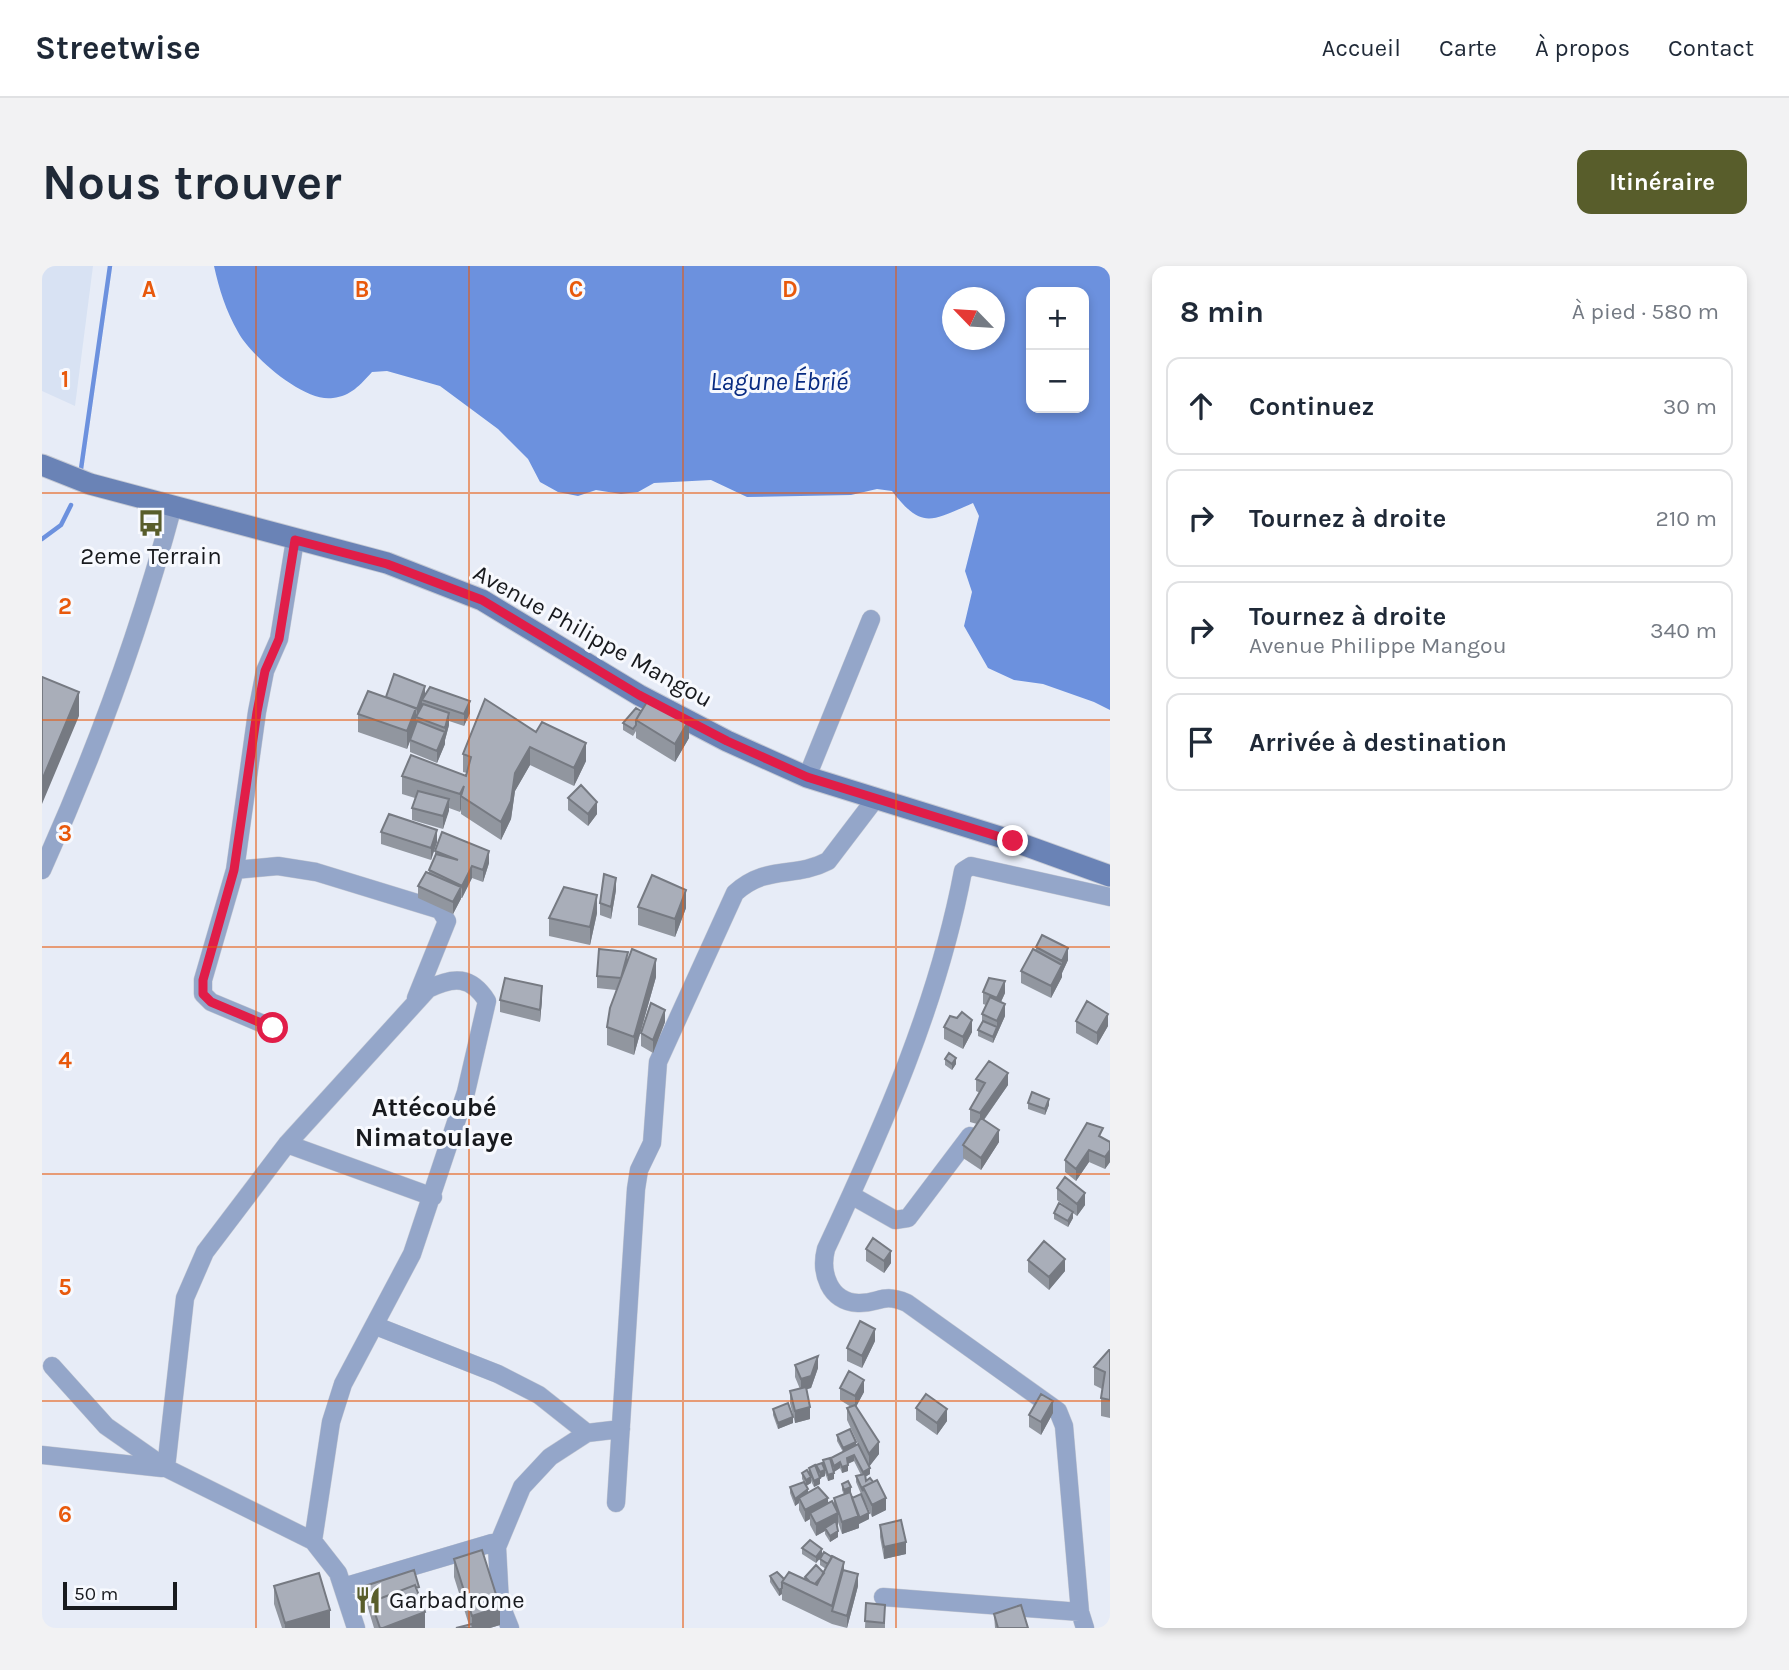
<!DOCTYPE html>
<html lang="fr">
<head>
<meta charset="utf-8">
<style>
  :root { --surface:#fff; --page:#f2f2f3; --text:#1f2937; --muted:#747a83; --line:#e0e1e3; --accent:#585d2b }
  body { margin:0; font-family:Karla,sans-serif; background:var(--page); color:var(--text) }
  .controls { position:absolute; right:21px; top:21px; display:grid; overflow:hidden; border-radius:14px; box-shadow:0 4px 10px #0003 }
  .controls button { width:63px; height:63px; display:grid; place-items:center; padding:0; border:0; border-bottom:2px solid var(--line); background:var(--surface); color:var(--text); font:35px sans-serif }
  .compass { position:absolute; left:900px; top:21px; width:63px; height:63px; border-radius:50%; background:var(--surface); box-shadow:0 4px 10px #0003; rotate:295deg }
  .scale { position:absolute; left:21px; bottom:18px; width:114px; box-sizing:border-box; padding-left:7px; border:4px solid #181a1e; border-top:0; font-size:19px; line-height:24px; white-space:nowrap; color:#181a1e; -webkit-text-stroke:5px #f7f9fe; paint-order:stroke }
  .stop { position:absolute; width:21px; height:21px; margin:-16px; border:5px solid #e11d48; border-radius:50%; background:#fff }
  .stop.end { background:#e11d48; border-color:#fff; box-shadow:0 2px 7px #0008 }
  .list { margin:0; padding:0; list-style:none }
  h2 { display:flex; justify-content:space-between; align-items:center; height:91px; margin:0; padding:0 28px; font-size:30px }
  h2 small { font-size:23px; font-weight:400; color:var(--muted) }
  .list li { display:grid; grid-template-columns:46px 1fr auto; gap:21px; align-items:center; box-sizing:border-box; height:98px; margin:0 14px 14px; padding:0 14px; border:2px solid var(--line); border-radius:14px }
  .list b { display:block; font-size:26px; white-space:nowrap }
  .list p { margin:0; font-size:23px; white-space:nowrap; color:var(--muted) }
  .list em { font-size:23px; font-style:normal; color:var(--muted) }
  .icon { flex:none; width:38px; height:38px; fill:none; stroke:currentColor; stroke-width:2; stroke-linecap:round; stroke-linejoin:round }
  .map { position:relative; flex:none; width:1068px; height:1362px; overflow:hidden; border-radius:14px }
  header { display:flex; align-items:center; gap:42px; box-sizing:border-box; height:98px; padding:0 35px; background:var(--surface); border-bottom:2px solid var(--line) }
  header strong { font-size:33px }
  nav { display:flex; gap:38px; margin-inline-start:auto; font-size:24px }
  .intro { display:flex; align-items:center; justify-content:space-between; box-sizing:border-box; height:168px; padding:0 42px }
  h1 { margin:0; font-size:49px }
  .button { padding:18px 32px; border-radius:14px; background:var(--accent); color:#fff; font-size:24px; font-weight:700 }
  main { display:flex; gap:42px; padding:0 42px }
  aside { flex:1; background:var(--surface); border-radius:14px; box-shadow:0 4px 10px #0003 }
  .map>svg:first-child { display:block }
  .built { fill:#d8e2f3 }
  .water { fill:#6c91de; fill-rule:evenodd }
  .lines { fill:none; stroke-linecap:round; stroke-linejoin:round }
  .stream { stroke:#6c91de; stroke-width:4.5 }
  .street-casing { stroke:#c6cad4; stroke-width:19 }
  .secondary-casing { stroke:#c6cad4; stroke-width:23 }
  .street { stroke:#94a6c9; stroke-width:18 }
  .secondary { stroke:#6a83b6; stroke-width:21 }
  .wall { fill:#91969f }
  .shaded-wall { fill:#767a82 }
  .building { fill:#a9aeb9; stroke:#767a82; stroke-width:2 }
  .route { stroke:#e11d48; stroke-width:9 }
  .grid { fill:none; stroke:#e8590c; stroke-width:2; stroke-opacity:0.55 }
  .labels { text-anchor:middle; stroke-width:6; stroke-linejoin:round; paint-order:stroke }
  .poi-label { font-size:24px; fill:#181a1e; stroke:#f7f9fe }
  .street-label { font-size:24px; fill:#181a1e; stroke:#f7f9fe }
  .water-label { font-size:26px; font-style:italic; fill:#082b82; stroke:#f7f9fe }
  .neighbourhood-label { font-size:26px; font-weight:bold; fill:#181a1e; stroke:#f7f9fe }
  .grid-label { font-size:23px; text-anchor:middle; font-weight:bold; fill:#e8590c; stroke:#f7f9fe; stroke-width:6; stroke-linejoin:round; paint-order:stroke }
</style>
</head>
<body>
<header>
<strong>Streetwise</strong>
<nav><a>Accueil</a><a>Carte</a><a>À propos</a><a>Contact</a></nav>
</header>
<div class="intro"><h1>Nous trouver</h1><a class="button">Itinéraire</a></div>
<main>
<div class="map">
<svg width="1068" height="1362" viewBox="0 0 1068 1362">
  <rect width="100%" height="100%" fill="#e7ecf7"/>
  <path class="built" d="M0 0H51L33 140 0 125Z"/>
  <path class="water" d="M172 0H1068V444L1052 436 1001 418 972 414 946 402 922 360 930 326 923 305 937 250 931 237C889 255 880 264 850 225L835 223 809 229 705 231 669 214 612 217 596 226 579 228 554 224 536 230 516 226 498 216 486 193 456 163 398 120 345 105 330 106C318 119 309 130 291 132 262 137 209 90 196 66 184 45 177 23 172 0ZM989 26H1042V142H989ZM911 32H953V74H911Z"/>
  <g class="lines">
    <path class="stream" d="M39 203 68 0
      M0 273 19 259 29 239"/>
    <defs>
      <path id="street" d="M765 511 829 353
        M0 604C53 487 98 364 131 240
        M193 604 236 600 274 606 398 644 405 655 374 732
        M231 762 169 736 161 728V714L193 604 215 446 223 405 237 373 253 274
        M245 878 391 931
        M809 929 853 954 866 952 928 870
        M334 1060 456 1108 497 1129 545 1167
        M10 1100 64 1160 124 1202 271 1275 296 1307 314 1362
        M0 1189 120 1202
        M124 1202 143 1032 163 986 245 878 386 723C412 710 429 710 445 735L424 826 370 988 301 1118 289 1156 271 1275
        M574 1237 594 923 597 904 610 877 616 796 693 627C725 598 752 613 786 595L834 532
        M301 1321 450 1277 455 1281
        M841 1331 1038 1346
        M468 1362 458 1337 455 1281 480 1221 508 1191 545 1167 579 1163
        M1043 1362 1038 1346 1022 1160 1016 1145 865 1037C839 1026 838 1038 816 1037 787 1036 778 1006 784 983 841 861 896 738 921 605L929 600 1068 631"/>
      <path id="secondary" d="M0 199 48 218 345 297 440 334 597 429 685 475 765 511 971 575 1068 610"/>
    </defs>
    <use href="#street" class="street-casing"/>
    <use href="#secondary" class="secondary-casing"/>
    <use href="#street" class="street"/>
    <use href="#secondary" class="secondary"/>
  </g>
  <path class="wall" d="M383 429 428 447 422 460 407 455V459L403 474V478L395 497 368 486V474L365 483 316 466V448L344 431Z
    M594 442 647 472 633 496 594 472V465L591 470 581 464V457Z
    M494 466 544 495 532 520 488 499 473 525 469 553 459 574 419 548V543L418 546 407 542 401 563 370 554V542L373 532 360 528V510H424L425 507 421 506V488Z
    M526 532 555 548 546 560 526 544Z
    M339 566 395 576 389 594 339 578Z
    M393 585 447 597 441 616 430 612 420 632H419L411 648 376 632V620L387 607V604L393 590Z
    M574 624 569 653 558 649V637Z
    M596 641 644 642 633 671 596 659Z
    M555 647 548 679 507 670V652Z
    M994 681 1026 694 1020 707V711L1009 732 979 717V705L994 684Z
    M586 693 614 711 592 789 565 779V761L574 724 555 722V710Z
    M941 726 963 727 959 736 963 750 951 777 936 770V764L940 756V748L944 739 941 738Z
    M500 733 498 756 458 746V734Z
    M915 752 930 766 921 783 902 773V761Z
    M1034 755 1066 760 1055 779 1034 767Z
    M623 756 611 787 599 780V767Z
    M903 793 914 798 910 804 903 799Z
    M934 813 966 819 942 854 957 876 939 904 921 892V879L935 858 928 856V843L938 827 934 825Z
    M986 837 1007 839 1003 849 986 843Z
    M1061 872 1068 876V896L1063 903 1047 896 1034 915 1023 906V894Z
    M1015 922 1043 939 1035 950 1031 947V952L1026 961 1012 953V947L1024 941 1015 934Z
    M824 983 849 997 842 1007 824 995Z
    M986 994 1023 1005 1007 1024 986 1006Z
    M833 1075 820 1102 805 1095V1082Z
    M1068 1084V1152L1059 1150V1132L1060 1123 1052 1119V1101Z
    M753 1099 776 1102 769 1122 764 1123 768 1153 753 1157 748 1137V1125L758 1123 753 1111Z
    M798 1122 822 1126 814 1140 837 1188 827 1200 828 1208 823 1211 824 1215 844 1244 830 1251 823 1236 827 1253 817 1258V1262L800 1268 796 1256 795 1259 796 1271 788 1276 783 1268V1265L774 1270 768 1259V1253L763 1256 757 1244V1237L753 1240 748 1227V1221L766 1227 786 1237 792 1238V1232L802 1229 800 1224V1218L808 1227 810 1232 819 1228 814 1216V1210L819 1209 812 1195 806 1198V1205L800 1207 798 1202 792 1206V1213L786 1215 783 1207V1210L778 1212V1218L772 1221 769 1215V1217L764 1220 760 1213V1207H767V1202L774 1203V1199H781V1194L789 1196V1192L801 1186 795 1175V1169L814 1179 822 1191 805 1154V1142L809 1141 798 1134Z
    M874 1142 905 1155 895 1169 874 1154Z
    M731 1143 751 1157 736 1163 731 1149Z
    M1011 1147 999 1169 987 1161V1149Z
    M838 1259 864 1288 842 1293 838 1271Z
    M760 1282 780 1289 802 1304 816 1320 805 1362 790 1358 740 1334V1328L737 1330 728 1316V1310L742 1313 754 1309 763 1313V1311L782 1307 784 1303 778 1299V1293L780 1290 774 1297 760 1288Z
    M412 1293 458 1359 448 1362H414L427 1359 412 1311Z
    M232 1320 288 1362H240L232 1338Z
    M323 1320 377 1328 383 1362H332L323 1332Z
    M824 1337 843 1351V1362H823Z
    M952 1348 986 1362H953Z"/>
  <path class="shaded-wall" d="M383 420V432L380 434V440L375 451V443Z
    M37 426V450L0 538V514Z
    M428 435V447L422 460V448Z
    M374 442V460L365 483V465Z
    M407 447V459L403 474V462Z
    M647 454V472L633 496V478Z
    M403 466V478L395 497V485Z
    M544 477V495L532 520V502Z
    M488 481V499L473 525 469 553 459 574V556L473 507Z
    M422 520 419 530V543L418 546V528Z
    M407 533V545L401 563V550Z
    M555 536V548L546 560V548Z
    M395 564V576L389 594V582Z
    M447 585V597L441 616V604Z
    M430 600V612L420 632V620Z
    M574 612V624L569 653V641Z
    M419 621V633L411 648V636Z
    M644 624V642L633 671V653Z
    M555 629V647L548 679V661Z
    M1026 682V694L1020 707V695Z
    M614 693V711L592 789V771Z
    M1020 699V711L1009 732V720Z
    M963 715V727L955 744V732Z
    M500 720V733L498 756V744Z
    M963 738V750L951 777V771L955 761V755Z
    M623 744V756L611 787V774Z
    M1066 748V760L1055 779V767Z
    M930 754V766L921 783V771Z
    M914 792V798L910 804V798Z
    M966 807V819L938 859V847Z
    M1007 833V839L1003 849V843Z
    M957 864V876L939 904V892Z
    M1047 884V896L1034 915V903Z
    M1068 884V896L1063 903V891Z
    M1043 927V939L1035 950V938Z
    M1031 946V952L1026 961V955Z
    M849 985V997L842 1007V995Z
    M1023 993V1005L1007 1024V1011Z
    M833 1063V1075L820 1102V1090Z
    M776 1090V1102L769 1122 759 1125V1113Z
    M822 1114V1126L813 1143V1130Z
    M1011 1135V1147L999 1169V1156Z
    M768 1141V1153L753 1157V1145Z
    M905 1143V1155L895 1169V1157Z
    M751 1151V1157L736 1163V1157Z
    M814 1176V1182L801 1188V1182Z
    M837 1176V1188L827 1201V1188Z
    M812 1189V1195L805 1198V1192Z
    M798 1196V1202L792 1206V1200Z
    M806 1199V1205L800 1207V1201Z
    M828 1202V1208L821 1212V1206Z
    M783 1204V1210L778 1212V1218L772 1221V1215L778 1212V1206Z
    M792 1207V1213L786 1215V1209Z
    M769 1211V1217L764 1220V1214Z
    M809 1221V1227L802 1230V1224Z
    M766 1223V1229L757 1232V1237L753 1240V1233Z
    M786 1232V1244L768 1247V1253L763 1256V1244Z
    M844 1232V1244L830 1251V1239Z
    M796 1247V1259L785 1264 783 1262V1265L774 1270V1258Z
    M827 1247V1253L817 1258V1262L800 1268V1256Z
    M796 1265V1271L788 1276V1270Z
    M864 1276V1288L842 1293V1281Z
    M780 1283V1290L774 1297V1291Z
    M802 1296V1314L790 1345V1358V1340Z
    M816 1308V1320L805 1362V1350Z
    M740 1322V1328L737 1330V1324Z
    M458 1341V1359L448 1362H430V1350Z
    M288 1344V1362H243V1357Z
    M383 1346V1362H341Z"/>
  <path class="building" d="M352 408 383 420 375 443 344 431Z
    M0 411 37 426 0 514Z
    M388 421 428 435 422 448 380 434Z
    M326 425 374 442 365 465 316 448Z
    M608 431 647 454 633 478 594 454Z
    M443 433 494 466 500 456 544 477 532 502 488 481 473 507 469 535 459 556 419 530 422 520 418 528 360 510 369 489 424 510 429 491 421 488Z
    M381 438 407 447 403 462 374 451Z
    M594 442 599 445 594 454V459L591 463 581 457Z
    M375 455 403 466 395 485 368 474Z
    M539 519 555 536 546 548 526 532Z
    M376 525 407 533 401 550 370 542Z
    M347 548 395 564 389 582 339 566Z
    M400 566 447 585 441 604 430 600 420 620 387 604 394 588 416 594 393 585Z
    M384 606 419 621 411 636 376 620Z
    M562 608 574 612 569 641 558 637Z
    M610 609 644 624 633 653 596 641Z
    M522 621 555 629 548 661 507 652Z
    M1000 669 1026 682 1020 695 994 681Z
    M557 683 586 686 579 712 555 710Z
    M590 683 614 693 592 771 565 761 568 742Z
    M991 683 1020 699 1009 720 979 705Z
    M463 712 500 720 498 744 458 734Z
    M947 712 963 715 955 732 941 726Z
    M948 731 963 738 955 755 940 748Z
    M1045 735 1066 748 1055 767 1034 755Z
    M609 737 623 744 611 774 599 767Z
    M920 746 930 754 921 771 902 761 908 750 915 752Z
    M941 755 955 761 951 771 936 764Z
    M907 787 914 792 910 798 903 793Z
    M947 795 966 807 938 847 928 843 943 817 934 813Z
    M990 826 1007 833 1003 843 986 837Z
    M939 852 957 864 939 892 921 879Z
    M1045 857 1061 862 1057 870 1068 876V884L1063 891 1047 884 1034 903 1023 894Z
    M1023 911 1043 927 1035 938 1015 922Z
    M1017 937 1031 946 1026 955 1012 947Z
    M831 972 849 985 842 995 824 983Z
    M1002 975 1023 993 1007 1011 986 994Z
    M818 1055 833 1063 820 1090 805 1082Z
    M1067 1084H1068V1134L1059 1132 1063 1106 1052 1101Z
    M776 1090 769 1110 759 1113 753 1099Z
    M807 1105 822 1114 813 1130 798 1122Z
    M764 1121 768 1141 753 1145 748 1125Z
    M884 1128 905 1143 895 1157 874 1142Z
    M999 1128 1011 1135 999 1156 987 1149Z
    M746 1137 751 1151 736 1157 731 1143Z
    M813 1139 837 1176 827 1188 805 1142Z
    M808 1163 814 1176 801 1182 795 1169Z
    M816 1178 828 1202 821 1206 812 1189 805 1192 806 1199 800 1201 798 1196 792 1200 789 1192Z
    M788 1192 792 1207 786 1209 781 1194Z
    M780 1197 783 1204 778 1206 774 1199Z
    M773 1199 778 1212 772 1215 767 1202Z
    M765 1204 769 1211 764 1214 760 1207Z
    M823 1208 824 1215 828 1212 831 1216 821 1221V1225L814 1210Z
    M835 1214 844 1232 830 1239 821 1221Z
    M806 1215 809 1221 802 1224 800 1218Z
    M762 1216 766 1223 753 1233 748 1221Z
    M776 1221 786 1232 763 1244 757 1232Z
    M808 1226 817 1250 800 1256 792 1232Z
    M819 1228 827 1247 817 1252 810 1232Z
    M790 1235 796 1247 774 1258 768 1247Z
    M859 1254 864 1276 842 1281 838 1259Z
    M794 1255 796 1265 788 1270 783 1262Z
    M768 1274 780 1283 774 1291 760 1282Z
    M440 1284 458 1341 430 1350 412 1293Z
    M782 1286 790 1291 786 1298 778 1293Z
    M790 1290 802 1296 790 1340 740 1316 747 1306 775 1319Z
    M774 1299 782 1307 779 1311 773 1318 768 1316 763 1311Z
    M372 1304 377 1321 374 1322 373 1319 329 1336V1337L323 1320Z
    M801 1304 816 1308 805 1350 790 1345Z
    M735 1306 742 1313 740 1316V1322L737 1324 728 1310Z
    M277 1307 288 1344 243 1357 232 1320Z
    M373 1319 383 1346 341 1362H338L329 1336Z
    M824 1337 843 1339 842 1357 823 1355Z
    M979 1339 986 1362H956L952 1348Z
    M430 1358 431 1362H414Z"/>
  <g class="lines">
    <path class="route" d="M231 762 169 736 161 728V714L192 604 215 446 223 405 237 373 253 274 345 298 440 334 597 429 685 475 765 511 971 575"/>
  </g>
  <path class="grid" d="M214 0V1362M427 0V1362M641 0V1362M854 0V1362M0 227H1068M0 454H1068M0 681H1068M0 908H1068M0 1135H1068"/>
  <defs>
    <symbol id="bus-bare" viewBox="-9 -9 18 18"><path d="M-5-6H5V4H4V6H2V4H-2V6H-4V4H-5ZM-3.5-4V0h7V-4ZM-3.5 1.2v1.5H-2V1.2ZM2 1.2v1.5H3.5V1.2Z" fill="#585d2b" stroke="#f7f9fe" stroke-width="2.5" paint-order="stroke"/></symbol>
    <symbol id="restaurant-bare" viewBox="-9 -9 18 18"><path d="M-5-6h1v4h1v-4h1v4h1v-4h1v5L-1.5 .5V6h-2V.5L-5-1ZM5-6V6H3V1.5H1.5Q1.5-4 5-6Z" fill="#585d2b" stroke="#f7f9fe" stroke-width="2.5" paint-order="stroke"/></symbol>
  </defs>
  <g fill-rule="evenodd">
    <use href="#bus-bare" x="90" y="238" width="38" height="38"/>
    <use href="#restaurant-bare" x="307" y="1315" width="38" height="38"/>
  </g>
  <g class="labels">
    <g class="poi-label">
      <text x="109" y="298">2eme Terrain</text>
      <text x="347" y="1342" text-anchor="start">Garbadrome</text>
    </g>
    <g class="street-label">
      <text transform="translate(551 370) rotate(29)" y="8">Avenue Philippe Mangou</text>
    </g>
    <g class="water-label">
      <text x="737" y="124">Lagune Ébrié</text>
    </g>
    <g class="neighbourhood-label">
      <text x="392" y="850">Attécoubé<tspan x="392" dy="30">Nimatoulaye</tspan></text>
    </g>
  </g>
  <g class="grid-label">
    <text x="107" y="31">A</text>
    <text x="320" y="31">B</text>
    <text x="534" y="31">C</text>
    <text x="748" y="31">D</text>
    <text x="23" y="121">1</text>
    <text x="23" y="348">2</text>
    <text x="23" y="575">3</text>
    <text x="23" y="802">4</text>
    <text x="23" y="1029">5</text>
    <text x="23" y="1256">6</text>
  </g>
</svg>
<div class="controls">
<button>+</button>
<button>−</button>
</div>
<svg class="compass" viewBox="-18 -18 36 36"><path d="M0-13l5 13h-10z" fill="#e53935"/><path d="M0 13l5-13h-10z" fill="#747a83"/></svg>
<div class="scale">50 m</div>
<div class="stop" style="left:231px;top:762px"></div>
<div class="stop end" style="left:971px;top:575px"></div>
</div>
<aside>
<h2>8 min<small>À pied · 580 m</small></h2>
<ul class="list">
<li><svg class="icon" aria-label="ahead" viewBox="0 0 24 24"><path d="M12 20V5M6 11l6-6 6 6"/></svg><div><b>Continuez</b></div><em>30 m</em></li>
<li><svg class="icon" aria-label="right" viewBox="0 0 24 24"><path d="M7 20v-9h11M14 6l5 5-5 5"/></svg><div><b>Tournez à droite</b></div><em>210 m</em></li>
<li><svg class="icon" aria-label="right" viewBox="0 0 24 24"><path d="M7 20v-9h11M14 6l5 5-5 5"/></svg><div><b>Tournez à droite</b><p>Avenue Philippe Mangou</p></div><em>340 m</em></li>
<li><svg class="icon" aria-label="arrive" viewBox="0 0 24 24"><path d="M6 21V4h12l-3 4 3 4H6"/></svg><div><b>Arrivée à destination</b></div></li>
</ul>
</aside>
</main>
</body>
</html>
